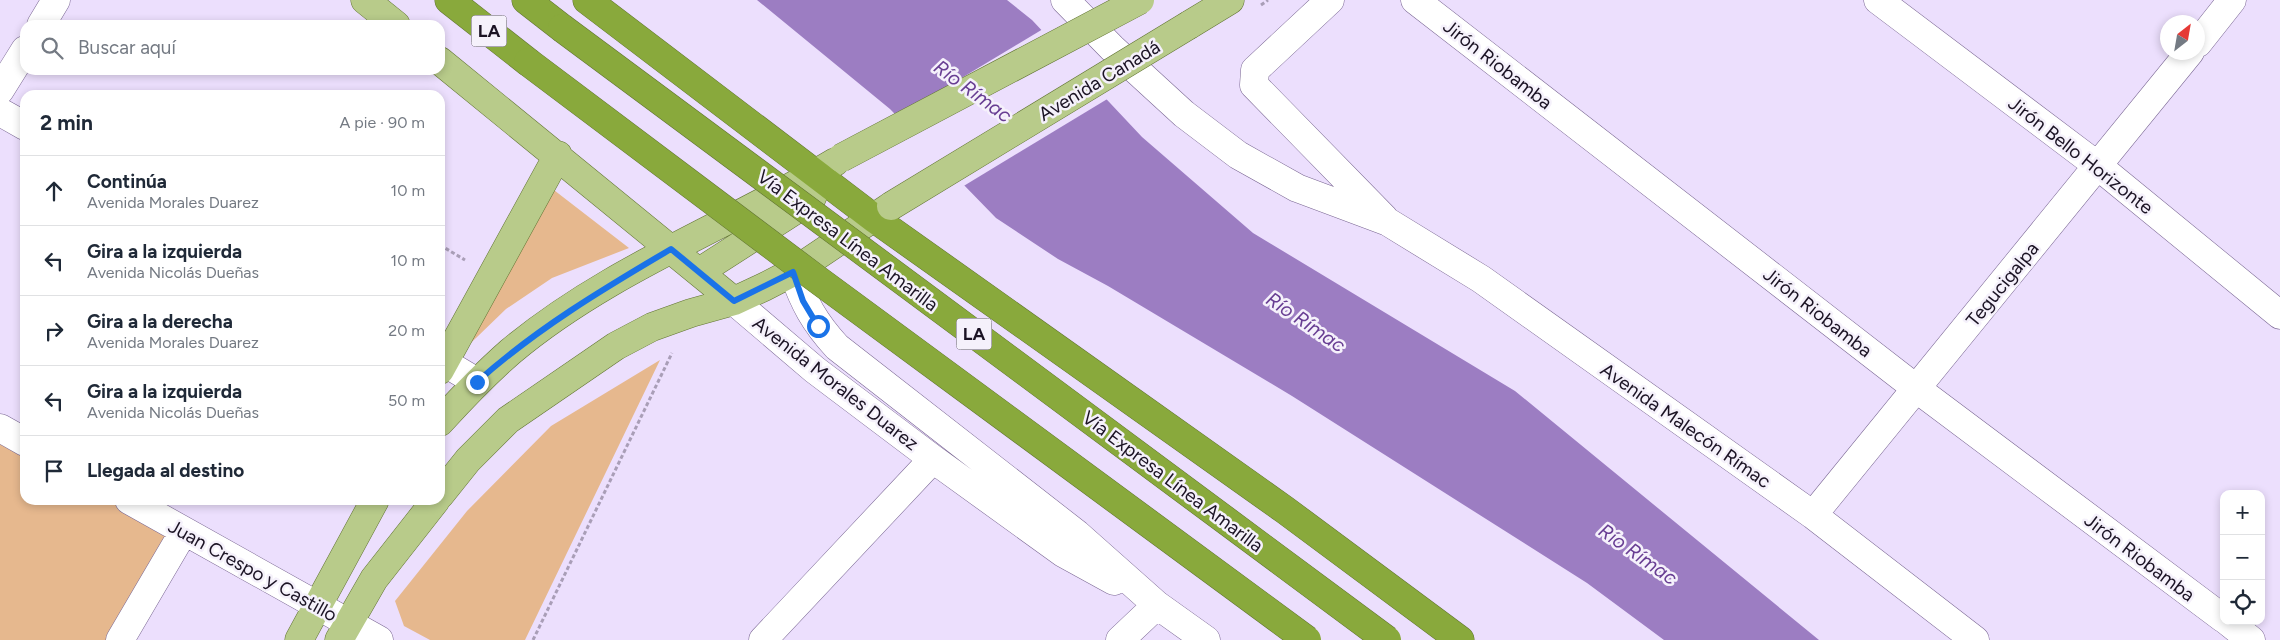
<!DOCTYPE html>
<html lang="es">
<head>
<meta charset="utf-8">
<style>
  :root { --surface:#fff; --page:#f2f2f3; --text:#1f2937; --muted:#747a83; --line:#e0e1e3 }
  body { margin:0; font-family:Figtree,sans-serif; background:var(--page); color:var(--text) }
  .controls { position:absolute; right:15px; bottom:15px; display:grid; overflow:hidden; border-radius:10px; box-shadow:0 2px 8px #0003 }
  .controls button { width:45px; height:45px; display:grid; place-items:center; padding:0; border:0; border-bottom:1px solid var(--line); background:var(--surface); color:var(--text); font:25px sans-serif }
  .compass { position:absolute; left:2160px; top:15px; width:45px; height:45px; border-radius:50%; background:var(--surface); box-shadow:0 2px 8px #0003; rotate:31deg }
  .stop { position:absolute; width:15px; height:15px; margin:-11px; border:4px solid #1a73e8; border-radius:50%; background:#fff }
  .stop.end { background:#1a73e8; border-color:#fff; box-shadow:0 1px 5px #0008 }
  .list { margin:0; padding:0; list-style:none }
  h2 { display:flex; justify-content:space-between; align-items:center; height:65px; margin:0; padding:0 20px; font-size:21px }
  h2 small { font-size:16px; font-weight:400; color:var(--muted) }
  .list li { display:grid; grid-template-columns:32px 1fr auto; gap:15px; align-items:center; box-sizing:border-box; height:70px; padding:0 20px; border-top:1px solid var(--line) }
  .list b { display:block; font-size:19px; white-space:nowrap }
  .list p { margin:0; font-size:16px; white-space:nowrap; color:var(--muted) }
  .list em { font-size:16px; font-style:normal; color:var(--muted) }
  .icon { flex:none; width:28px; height:28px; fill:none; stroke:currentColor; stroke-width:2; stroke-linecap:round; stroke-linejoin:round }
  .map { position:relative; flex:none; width:2280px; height:640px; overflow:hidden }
  .search { position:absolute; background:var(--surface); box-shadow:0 2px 8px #0003; left:20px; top:20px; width:425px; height:55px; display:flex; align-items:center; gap:12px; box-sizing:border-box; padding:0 18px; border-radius:15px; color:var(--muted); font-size:19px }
  .panel { position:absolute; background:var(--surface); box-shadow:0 2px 8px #0003; left:20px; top:90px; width:425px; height:415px; border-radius:15px }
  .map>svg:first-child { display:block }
  .green { fill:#e6b88e }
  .water { fill:#9c7dc2 }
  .pier { fill:#ecdffd }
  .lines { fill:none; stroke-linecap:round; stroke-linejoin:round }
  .minor-casing { stroke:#7a6793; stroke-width:29 }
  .major-casing { stroke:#627434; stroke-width:29 }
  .highway-casing { stroke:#627434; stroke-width:29 }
  .path { stroke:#a99eb7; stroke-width:3; stroke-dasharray:4 2.5; stroke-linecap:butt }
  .minor { stroke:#fff; stroke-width:28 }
  .major { stroke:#b8cb8a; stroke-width:28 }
  .highway { stroke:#89a93c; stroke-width:28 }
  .major-bridge-casing { stroke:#627434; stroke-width:29; stroke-linecap:butt }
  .highway-bridge-casing { stroke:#627434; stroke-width:29; stroke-linecap:butt }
  .major-bridge { stroke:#b8cb8a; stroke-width:28 }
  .highway-bridge { stroke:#89a93c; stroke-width:28 }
  .route { stroke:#1a73e8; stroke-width:6 }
  .labels { text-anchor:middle; stroke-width:5; stroke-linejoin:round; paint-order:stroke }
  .shield { fill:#f5f1fb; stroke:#5c5664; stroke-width:1 }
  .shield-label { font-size:18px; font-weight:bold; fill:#1b1324 }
  .street-label { font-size:19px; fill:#1b1324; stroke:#f5f1fb }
  .water-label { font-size:20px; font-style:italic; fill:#683e93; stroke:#f5f1fb }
</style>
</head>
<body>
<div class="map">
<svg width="2280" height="640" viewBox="0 0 2280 640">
  <rect width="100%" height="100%" fill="#ecdffd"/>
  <path class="green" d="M550 187 629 248 552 278 506 309 446 367Z
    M660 360 525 640H430L404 626 395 601 467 511 551 426Z
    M0 441 25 455V500H107L173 536 112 640H0Z"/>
  <path class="water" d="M757 0H1007L1032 20 1142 137 1253 233 1515 391 1819 640H1664L1587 583 1292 396 1108 286 1058 259 996 218 890 109Z"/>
  <path class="pier" d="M1043 29 1109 98 962 187 895 118Z"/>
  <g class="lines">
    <defs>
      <path id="minor" d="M1065 0 1112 48 1184 114 1238 155 1297 188 1388 222 1481 279 1813 515 1975 640
        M1330 0 1255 70 1254 85 1384 218
        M1415 0 1917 389 2224 619
        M1878 0 2098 166 2280 315
        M41 25 56 0
        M2198 43 2232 0
        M0 90 25 50
        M0 112 25 126
        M793 272C804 303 814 322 837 347L1077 534 1157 605 1206 640
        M734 301 815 370 933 459 1063 553 1114 581
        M440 360 477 382
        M0 428 25 442
        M129 500 379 640
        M1813 515 2190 52
        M2227 621 2251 640
        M120 640 184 531
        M763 640 933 459
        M1120 640 1157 605"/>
      <path id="major" d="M365 0 396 25
        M1189 25 1230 0
        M440 61 734 301
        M699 272 811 200 815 190
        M440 370 558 155
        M440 422C462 398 485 374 510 352 606 271 728 226 835 162
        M440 495 468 460 508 420 616 346 652 327 691 313 734 301 764 287 793 272 891 206
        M299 640 375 500
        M339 640 374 579 436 500"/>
      <path id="highway" d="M449 0 528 62
        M526 0 562 28
        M587 0 875 219 1285 510 1460 640"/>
    </defs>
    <use href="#minor" class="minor-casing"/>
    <use href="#major" class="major-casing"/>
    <use href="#highway" class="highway-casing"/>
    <path class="path" d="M1261 5 1268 0
      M440 245 465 260
      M533 640 672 353"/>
    <use href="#minor" class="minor"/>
    <use href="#major" class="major"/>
    <use href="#highway" class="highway"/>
    <defs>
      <path id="major-bridge" d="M841 158 1140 0
        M891 206 1189 25"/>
      <path id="highway-bridge" d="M562 28 1387 640
        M528 62 814 277 1307 640"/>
    </defs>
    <use href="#major-bridge" class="major-bridge-casing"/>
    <use href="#highway-bridge" class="highway-bridge-casing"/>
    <use href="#major-bridge" class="major-bridge"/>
    <use href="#highway-bridge" class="highway-bridge"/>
  </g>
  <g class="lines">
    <path class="route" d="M477 382C536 329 603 289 671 249L734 301 793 272 803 301 818 326"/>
  </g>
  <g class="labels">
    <g class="shield">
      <rect x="471.5" y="15.5" width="35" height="31" rx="4"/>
      <rect x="956.5" y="318.5" width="35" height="31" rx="4"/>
    </g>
    <g class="shield-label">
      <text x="489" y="37">LA</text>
      <text x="974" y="340">LA</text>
    </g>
    <g class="street-label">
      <text transform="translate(1498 64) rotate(38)" y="7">Jirón Riobamba</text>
      <text transform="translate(1099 80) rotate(-31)" y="7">Avenida Canadá</text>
      <text transform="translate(2081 155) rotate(38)" y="7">Jirón Bello Horizonte</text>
      <text transform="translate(848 240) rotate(37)" y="7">Vía Expresa Línea Amarilla</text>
      <text transform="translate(2002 284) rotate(-51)" y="7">Tegucigalpa</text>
      <text transform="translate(1818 312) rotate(38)" y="7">Jirón Riobamba</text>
      <text transform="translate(836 383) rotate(38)" y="7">Avenida Morales Duarez</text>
      <text transform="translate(1686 425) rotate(35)" y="7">Avenida Malecón Rímac</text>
      <text transform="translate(1173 481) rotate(37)" y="7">Vía Expresa Línea Amarilla</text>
      <text transform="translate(2140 557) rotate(37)" y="7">Jirón Riobamba</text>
      <text transform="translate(253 570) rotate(29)" y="7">Juan Crespo y Castillo</text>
    </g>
    <g class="water-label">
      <text transform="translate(973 91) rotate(36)" y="7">Río Rímac</text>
      <text transform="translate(1306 322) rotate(34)" y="7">Río Rímac</text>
      <text transform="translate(1638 554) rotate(35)" y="7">Río Rímac</text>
    </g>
  </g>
</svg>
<div class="controls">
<button>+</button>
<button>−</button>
<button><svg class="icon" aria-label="locate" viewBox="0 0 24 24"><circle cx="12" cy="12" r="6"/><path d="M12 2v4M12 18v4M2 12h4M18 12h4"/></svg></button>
</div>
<svg class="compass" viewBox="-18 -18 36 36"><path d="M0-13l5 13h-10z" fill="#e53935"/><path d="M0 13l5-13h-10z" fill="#747a83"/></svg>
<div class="stop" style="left:818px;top:326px"></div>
<div class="stop end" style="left:477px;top:382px"></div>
<div class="search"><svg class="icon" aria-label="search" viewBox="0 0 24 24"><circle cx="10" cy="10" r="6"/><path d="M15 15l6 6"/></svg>Buscar aquí</div>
<section class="panel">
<h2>2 min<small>A pie · 90 m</small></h2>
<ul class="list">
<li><svg class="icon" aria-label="ahead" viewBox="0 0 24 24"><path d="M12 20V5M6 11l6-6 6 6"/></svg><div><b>Continúa</b><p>Avenida Morales Duarez</p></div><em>10 m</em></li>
<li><svg class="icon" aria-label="left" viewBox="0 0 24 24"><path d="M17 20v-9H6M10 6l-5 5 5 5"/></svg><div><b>Gira a la izquierda</b><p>Avenida Nicolás Dueñas</p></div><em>10 m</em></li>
<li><svg class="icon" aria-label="right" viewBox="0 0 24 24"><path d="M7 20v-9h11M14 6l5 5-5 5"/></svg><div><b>Gira a la derecha</b><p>Avenida Morales Duarez</p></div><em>20 m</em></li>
<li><svg class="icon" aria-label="left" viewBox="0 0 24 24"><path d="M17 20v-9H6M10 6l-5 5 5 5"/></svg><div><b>Gira a la izquierda</b><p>Avenida Nicolás Dueñas</p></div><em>50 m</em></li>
<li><svg class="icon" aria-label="arrive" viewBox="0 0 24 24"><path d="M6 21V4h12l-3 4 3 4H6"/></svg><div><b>Llegada al destino</b></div></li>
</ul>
</section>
</div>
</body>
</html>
